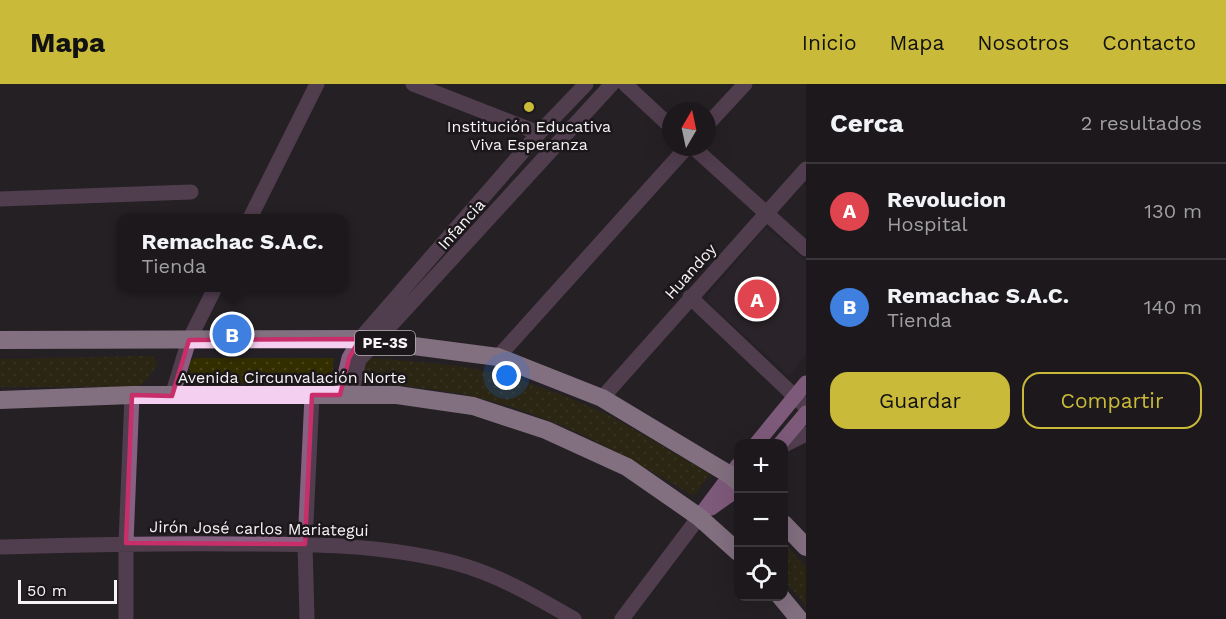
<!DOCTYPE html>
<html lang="es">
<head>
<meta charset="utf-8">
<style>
  :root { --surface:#1c181c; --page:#292529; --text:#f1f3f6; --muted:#a0a0a3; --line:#3a373b; --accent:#caba3a }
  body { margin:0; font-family:"Work Sans",sans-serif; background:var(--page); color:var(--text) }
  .controls { position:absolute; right:18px; bottom:18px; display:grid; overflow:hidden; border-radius:12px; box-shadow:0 6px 24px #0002 }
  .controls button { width:54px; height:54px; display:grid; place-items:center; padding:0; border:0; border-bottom:2px solid var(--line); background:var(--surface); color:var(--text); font:30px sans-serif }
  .compass { position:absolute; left:662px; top:18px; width:54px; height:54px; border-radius:50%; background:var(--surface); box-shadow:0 6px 24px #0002; rotate:9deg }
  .scale { position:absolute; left:18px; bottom:15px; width:99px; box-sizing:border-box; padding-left:6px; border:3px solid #f7f4f6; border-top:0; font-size:16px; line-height:21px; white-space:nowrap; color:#f7f4f6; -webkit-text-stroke:4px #1c171b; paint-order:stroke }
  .you { position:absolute; left:507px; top:292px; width:21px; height:21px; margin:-15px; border:4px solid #fff; border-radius:50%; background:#1a73e8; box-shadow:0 0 0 9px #1a73e833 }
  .badge { display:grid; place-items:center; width:39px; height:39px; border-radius:50%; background:var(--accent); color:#fff; font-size:20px; font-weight:700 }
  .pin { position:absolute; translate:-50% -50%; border:3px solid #fff; box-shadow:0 2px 6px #0006 }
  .popup { position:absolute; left:117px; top:130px; width:231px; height:78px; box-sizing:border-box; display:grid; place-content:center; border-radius:12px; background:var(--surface); filter:drop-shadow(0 2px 4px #0005); font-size:20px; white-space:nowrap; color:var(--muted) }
  .popup b { font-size:22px; color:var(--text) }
  .popup::after { content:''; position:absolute; left:50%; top:100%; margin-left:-12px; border:12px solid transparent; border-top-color:var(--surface) }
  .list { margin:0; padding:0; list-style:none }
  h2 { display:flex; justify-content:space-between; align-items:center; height:78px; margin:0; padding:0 24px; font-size:26px }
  h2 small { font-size:20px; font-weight:400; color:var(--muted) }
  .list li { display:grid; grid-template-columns:39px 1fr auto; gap:18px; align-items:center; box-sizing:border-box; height:96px; padding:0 24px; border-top:2px solid var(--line) }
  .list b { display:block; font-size:22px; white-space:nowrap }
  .list p { margin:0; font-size:20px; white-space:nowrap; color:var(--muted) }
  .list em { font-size:20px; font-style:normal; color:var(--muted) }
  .actions { display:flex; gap:12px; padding:18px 24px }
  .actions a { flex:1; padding:14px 0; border:2px solid var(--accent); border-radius:18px; text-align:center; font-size:21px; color:var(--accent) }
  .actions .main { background:var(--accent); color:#111 }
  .icon { flex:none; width:33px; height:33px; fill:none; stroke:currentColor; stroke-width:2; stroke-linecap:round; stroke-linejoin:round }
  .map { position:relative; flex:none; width:806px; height:535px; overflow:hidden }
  header { display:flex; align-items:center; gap:36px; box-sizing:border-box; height:84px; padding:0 30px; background:var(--accent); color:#111 }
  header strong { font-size:28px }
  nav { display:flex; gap:33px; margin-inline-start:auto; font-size:21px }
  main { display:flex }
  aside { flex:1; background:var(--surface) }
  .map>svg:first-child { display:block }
  .built { fill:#312730 }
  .park { fill:url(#park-dots) }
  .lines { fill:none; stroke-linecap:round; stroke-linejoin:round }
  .minor { stroke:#866181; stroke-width:15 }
  .major { stroke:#ec9fe3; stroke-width:15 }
  .highway { stroke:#f4cfef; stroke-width:18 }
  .marked { fill:none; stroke:#c72e6a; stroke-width:4.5; stroke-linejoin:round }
  .poi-dot { fill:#caba3a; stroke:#1c171b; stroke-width:2 }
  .labels { text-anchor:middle; stroke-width:5; stroke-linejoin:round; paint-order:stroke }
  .shield { fill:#1c171b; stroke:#b5b2b4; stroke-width:1.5 }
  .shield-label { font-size:15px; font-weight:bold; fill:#f7f4f6 }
  .poi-label { font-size:16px; fill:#f7f4f6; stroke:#1c171b }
  .street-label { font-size:16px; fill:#f7f4f6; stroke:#1c171b }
</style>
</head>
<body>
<header>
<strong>Mapa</strong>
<nav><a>Inicio</a><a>Mapa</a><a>Nosotros</a><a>Contacto</a></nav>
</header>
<main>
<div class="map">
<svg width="806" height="535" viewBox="0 0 806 535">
  <defs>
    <pattern id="park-dots" width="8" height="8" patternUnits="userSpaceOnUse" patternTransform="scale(1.5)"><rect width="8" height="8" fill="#332e00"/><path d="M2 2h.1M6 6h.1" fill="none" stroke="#474319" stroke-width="1.8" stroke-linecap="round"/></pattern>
  </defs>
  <rect width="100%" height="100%" fill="#252025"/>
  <path class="built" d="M766 143 806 177V271L789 292 708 218V211Z"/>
  <path class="park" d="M143 272H152L158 279 148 295 137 303H0V275Z
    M364 273 460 282 508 292 560 310 611 332 710 390 694 412C629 373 561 335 487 316 445 305 402 302 359 297Z
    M194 274H334L331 299 288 300 191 298 189 279Z
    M784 459 806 483V522L784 496Z"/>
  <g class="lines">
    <path class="minor" d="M413 0 539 49
      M625 0 671 43
      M707 41 745 0
      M693 63 806 165
      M0 115 191 108
      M250 134 317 0
      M690 213 806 323
      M498 273 687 63
      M340 311 349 274 360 255 539 49 586 0
      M351 311 359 276 612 0
      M172 312 189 256 215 204
      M602 314 806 85
      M784 361 806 350
      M0 463C78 461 155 459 233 460 307 460 382 460 455 479 497 490 536 513 574 535
      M126 535V459L132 311
      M307 535 305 460 312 311
      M622 535 699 433"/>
    <path class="major" d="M756 360 806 299
      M780 360 806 329
      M711 424 738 405
      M699 433 738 381"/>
    <path class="highway" d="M0 256 360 255 498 273 602 314 730 391 738 398
      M0 316 132 311H397L473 322 546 346 627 383 699 433 738 468
      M784 440 806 463
      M780 512 799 535"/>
  </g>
  <path d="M0 0H806V535H0ZM360 255 349 274 340 311H312L305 460 126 459 132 311 172 312 189 256Z" fill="#252025" fill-opacity=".55" fill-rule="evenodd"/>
  <path class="marked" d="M360 255 349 274 340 311H312L305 460 126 459 132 311 172 312 189 256Z"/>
  <circle class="poi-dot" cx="529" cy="23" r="6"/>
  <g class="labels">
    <rect class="shield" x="355" y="247" width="60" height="24" rx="4.5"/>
    <g class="shield-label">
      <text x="385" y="264">PE-3S</text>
    </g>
    <g class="poi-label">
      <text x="529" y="48">Institución Educativa<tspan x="529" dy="18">Viva Esperanza</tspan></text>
    </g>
    <g class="street-label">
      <text transform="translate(461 140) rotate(-48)" y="6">Infancia</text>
      <text transform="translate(690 187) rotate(-48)" y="6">Huandoy</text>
      <text x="292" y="299">Avenida Circunvalación Norte</text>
      <text transform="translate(259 444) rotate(1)" y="6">Jirón José carlos Mariategui</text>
    </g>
  </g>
</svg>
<div class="controls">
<button>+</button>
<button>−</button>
<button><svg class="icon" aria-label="locate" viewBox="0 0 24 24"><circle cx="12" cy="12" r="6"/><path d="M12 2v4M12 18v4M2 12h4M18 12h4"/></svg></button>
</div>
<svg class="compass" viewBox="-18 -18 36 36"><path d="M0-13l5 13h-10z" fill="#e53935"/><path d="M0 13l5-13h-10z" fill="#a0a0a3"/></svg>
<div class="scale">50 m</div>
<div class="you"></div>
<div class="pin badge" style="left:757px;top:215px;background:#e0444e">A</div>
<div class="pin badge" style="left:232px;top:250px;background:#3f7fe0">B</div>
<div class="popup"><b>Remachac S.A.C.</b>Tienda</div>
</div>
<aside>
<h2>Cerca<small>2 resultados</small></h2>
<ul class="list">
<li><span class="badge" style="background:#e0444e">A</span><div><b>Revolucion</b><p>Hospital</p></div><em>130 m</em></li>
<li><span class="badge" style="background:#3f7fe0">B</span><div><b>Remachac S.A.C.</b><p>Tienda</p></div><em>140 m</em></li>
</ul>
<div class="actions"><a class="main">Guardar</a><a>Compartir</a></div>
</aside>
</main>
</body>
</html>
